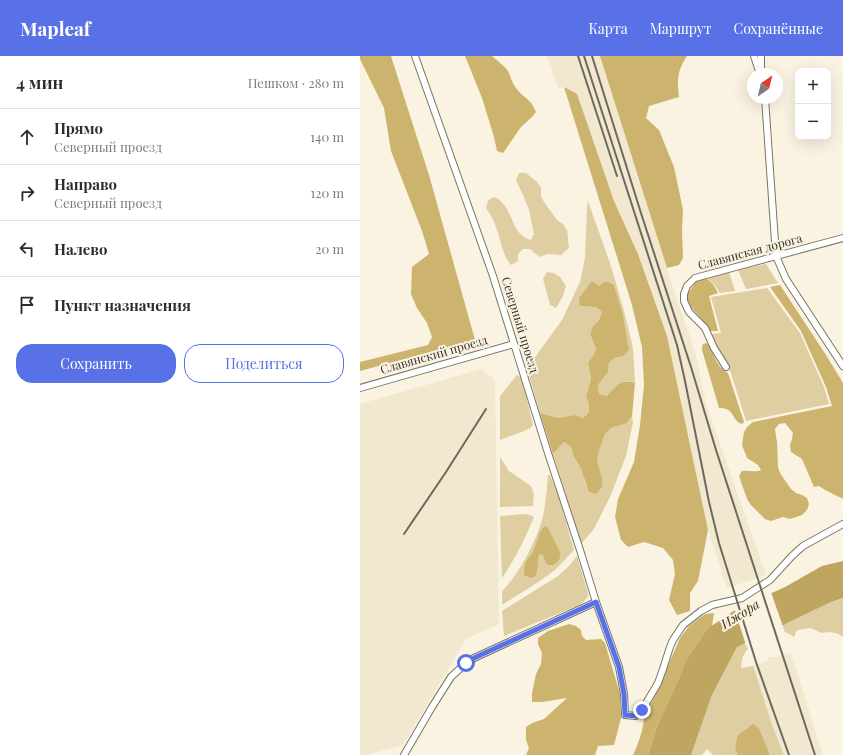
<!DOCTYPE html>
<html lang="ru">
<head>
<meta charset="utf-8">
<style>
  :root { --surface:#fff; --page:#f7f7f7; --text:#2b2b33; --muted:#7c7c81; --line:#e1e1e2; --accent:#5871e7 }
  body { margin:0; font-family:"Playfair Display",serif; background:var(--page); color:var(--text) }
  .controls { position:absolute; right:12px; top:12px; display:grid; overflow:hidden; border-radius:8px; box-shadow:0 4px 16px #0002 }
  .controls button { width:36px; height:36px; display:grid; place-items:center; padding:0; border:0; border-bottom:1px solid var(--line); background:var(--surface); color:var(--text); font:20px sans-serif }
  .compass { position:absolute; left:387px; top:12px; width:36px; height:36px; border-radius:50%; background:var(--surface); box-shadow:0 4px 16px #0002; rotate:35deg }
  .stop { position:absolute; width:12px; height:12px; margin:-9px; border:3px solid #5871e7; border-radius:50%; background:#fff }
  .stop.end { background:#5871e7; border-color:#fff; box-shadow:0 1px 4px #0008 }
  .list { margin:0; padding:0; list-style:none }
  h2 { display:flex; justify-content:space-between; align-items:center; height:52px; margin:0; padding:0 16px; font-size:17px }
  h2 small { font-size:13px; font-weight:400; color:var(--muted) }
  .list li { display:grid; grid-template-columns:26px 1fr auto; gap:12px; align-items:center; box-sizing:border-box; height:56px; padding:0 16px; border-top:1px solid var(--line) }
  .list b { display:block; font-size:15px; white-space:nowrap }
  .list p { margin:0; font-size:13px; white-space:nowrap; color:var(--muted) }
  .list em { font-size:13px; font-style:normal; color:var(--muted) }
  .actions { display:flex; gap:8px; padding:12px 16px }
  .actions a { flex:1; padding:9px 0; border:1px solid var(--accent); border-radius:16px; text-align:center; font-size:14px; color:var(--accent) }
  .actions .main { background:var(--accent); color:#fff }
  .icon { flex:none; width:22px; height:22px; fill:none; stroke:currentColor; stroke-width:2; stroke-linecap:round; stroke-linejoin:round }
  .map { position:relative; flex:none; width:483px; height:699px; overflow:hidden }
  header { display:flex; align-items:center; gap:24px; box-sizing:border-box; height:56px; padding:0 20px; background:var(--accent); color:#fff }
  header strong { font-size:19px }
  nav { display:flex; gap:22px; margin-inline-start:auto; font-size:14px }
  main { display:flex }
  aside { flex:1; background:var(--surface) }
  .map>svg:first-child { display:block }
  .built { fill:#f1e8cf }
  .green { fill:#decea1 }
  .forest { fill:#cdb46e }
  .water { fill:#bea660 }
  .pier { fill:#faf3e1 }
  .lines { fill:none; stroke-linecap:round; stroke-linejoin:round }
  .street-casing { stroke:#7a7564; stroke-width:8 }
  .street { stroke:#fff; stroke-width:6 }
  .rail { stroke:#6d695f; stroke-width:2 }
  .route { stroke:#5871e7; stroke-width:5 }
  .labels { text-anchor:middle; stroke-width:4; stroke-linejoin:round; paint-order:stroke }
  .street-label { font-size:12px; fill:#34312a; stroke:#faf3e1 }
  .water-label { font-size:13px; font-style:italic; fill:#3d3213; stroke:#faf3e1 }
</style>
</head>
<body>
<header>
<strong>Mapleaf</strong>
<nav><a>Карта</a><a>Маршрут</a><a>Сохранённые</a></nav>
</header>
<main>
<aside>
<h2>4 мин<small>Пешком · 280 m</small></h2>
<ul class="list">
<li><svg class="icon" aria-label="ahead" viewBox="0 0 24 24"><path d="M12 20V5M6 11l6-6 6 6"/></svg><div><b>Прямо</b><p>Северный проезд</p></div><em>140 m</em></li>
<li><svg class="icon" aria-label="right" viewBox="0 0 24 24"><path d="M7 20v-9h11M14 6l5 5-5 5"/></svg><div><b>Направо</b><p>Северный проезд</p></div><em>120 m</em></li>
<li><svg class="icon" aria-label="left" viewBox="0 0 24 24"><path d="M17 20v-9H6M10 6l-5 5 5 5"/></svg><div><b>Налево</b></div><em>20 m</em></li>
<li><svg class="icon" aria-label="arrive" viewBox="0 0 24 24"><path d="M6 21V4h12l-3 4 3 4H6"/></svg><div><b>Пункт назначения</b></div></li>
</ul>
<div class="actions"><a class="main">Сохранить</a><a>Поделиться</a></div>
</aside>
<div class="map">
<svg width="483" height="699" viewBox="0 0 483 699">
  <rect width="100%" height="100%" fill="#faf3e1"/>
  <path class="built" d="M187 0H240L315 237 336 299 346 348 406 519 367 532 348 474 307 280 278 198 204 31 198 32Z
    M121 313 135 324 139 568 106 583 43 689 6 699H0V348Z
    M431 597 463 699H424L413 671 393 610 406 605 409 601H417Z"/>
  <path class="green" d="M159 117H166L177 126 181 132V140L184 146 197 164 203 168 207 174 209 192 201 199 187 198 180 201 170 193H163L158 198V205L151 209C142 199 141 184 136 171 134 164 130 158 126 152L128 145 133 141C135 142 138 142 140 144 140 144 143 148 144 149 154 161 153 179 171 184L174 178 169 154 163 139 156 124Z
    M228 145 250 207 264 255 273 292 275 327 267 325 247 340 239 338 238 329 248 316 249 307 255 302 263 300 262 255 254 229 246 225 220 250 236 251 242 256 239 264 233 270 230 278 236 293 233 300 228 307 231 323 226 340 229 348V356L223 362 215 359 198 362 180 357 166 309 173 304 202 264 220 226 225 202 227 152Z
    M406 208 418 227 386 233 378 214Z
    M187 216 194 217 200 221 206 230 203 240 196 252 190 249 183 223Z
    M369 216 375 235 360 237 354 228 347 222Z
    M407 232 440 277 464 331 469 348 386 365 370 314 357 292 351 278 361 277 351 241Z
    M157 319 162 322 173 369 169 373 140 384V340Z
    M272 360 273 366 266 400 250 441 234 473 221 488 193 398 204 386 211 391 213 399 221 413 224 421 226 429 237 438 242 431V422L237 404 239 395 245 378 251 372 267 367Z
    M140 401 149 415 171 430 174 438 173 450 140 451Z
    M188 419H190L198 438 214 494 195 514 180 525 142 549V535C160 518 179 480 184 456 186 444 187 431 188 419Z
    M164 458 170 459 174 461C165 483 155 503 142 522L140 460Z
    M217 500 228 537V541L220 549 144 580 142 555 198 520 209 510Z
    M483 542V582L482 580 476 577 469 576 462 577 450 572 437 574 434 581 431 579 425 576 422 569 471 546Z
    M385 587 388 593C382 599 382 604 381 612L393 610 413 671 424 699H410L407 693 387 671 383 676 377 680 375 694 378 699H353L347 693 342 699H331L352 639 377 591Z"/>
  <path class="forest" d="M0 0H31L69 119 115 284 0 315V306L68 289 72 281 67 267 57 252 51 238 52 211 69 198 62 175 31 95 24 52 0 3Z
    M105 0H132C137 5 144 9 148 15 151 21 152 27 156 32 163 42 171 42 176 56L172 61 161 71 143 97 137 95 134 81 122 42Z
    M240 0H327C317 15 317 24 319 41L289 50 286 62 299 74 314 111 323 154 322 175 323 202 319 209 307 212Z
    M204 31 217 38 254 145 278 198 307 280 348 474 338 525 330 537V555L317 559 309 544 315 518 313 504 303 492 284 486 268 491 261 484 255 461 258 443 274 406 280 369 284 329 282 291 272 249Z
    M346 222 353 228 358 237 349 240 358 275H350L344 266 329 249 326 240 337 225Z
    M232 225 239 230 246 225 254 229 262 255 269 294 263 300 255 302 249 307 248 316 238 329 239 338 247 340C257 330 260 323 275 327L272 360 267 367 251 372 245 378 239 395 237 404 242 422V431L237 438 229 436 221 413 213 399 211 391 204 386 193 398 180 357 198 362 215 359 223 362 229 356V348L226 340 231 323 228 307 233 300 236 293 230 278 233 270 239 264 242 256 236 251 220 250 219 242Z
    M420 229 466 299 483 327V443L465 434 459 430 454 431 442 403 431 396 430 389 432 383 433 377 425 367 419 368 415 373 417 386 418 411 420 417 431 433 436 437 442 439 447 442 449 448 447 454 442 459 430 463 423 461 411 465 405 463 391 449 387 443 379 420 382 415C389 414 395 417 401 414L398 409 387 402 382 389 384 376 387 371 393 366 472 350 466 331 441 275 410 231Z
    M346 287 349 289C354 300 357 311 368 317L384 366 382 368C373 366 374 355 366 353 364 352 361 352 359 352L342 294V291L343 288Z
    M185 470 188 472 200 496C201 502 199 506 193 509H189L186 507 183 499 179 498C176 507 182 529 164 519V515L165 507 173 496 180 476Z
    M354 557 352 570 347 573 326 604 319 622 297 670 288 699H273L277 690 282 675 285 657 293 644 320 582 329 570 345 558Z
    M209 568 216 570 221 574 222 580 226 584 241 583 245 587 260 638 261 662 254 689 238 690 235 699H166L169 692 166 684V671L172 667 184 663 207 642 182 646H172V637L176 618 181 608 182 597 178 588V582L188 575Z
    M394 668 399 673 410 699H378L375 694 377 680C383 676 387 671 394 668Z"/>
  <path class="water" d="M483 505V542L471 546 377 591 352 639 331 699H288L297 670 319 622 326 604 347 573 375 554 425 531 462 510Z"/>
  <path class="pier" d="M411 536 423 571 386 589 374 552Z"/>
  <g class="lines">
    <defs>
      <path id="street" d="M55 0 133 220 188 397 220 494 236 546 259 611 264 638 265 659 276 660 282 654 298 627 303 613 310 591 313 584 323 569 341 555 352 549 382 542 410 524 432 500 443 490 483 468
        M394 0 400 18
        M401 0V16
        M405 42 416 200 426 223 483 310
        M366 311 354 292 345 272 329 256 324 245V238L327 230 335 222 483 182
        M0 332 154 288
        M44 699 72 651 91 621 106 607 114 602 236 546"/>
    </defs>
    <use href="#street" class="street-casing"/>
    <use href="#street" class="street"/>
    <path class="rail" d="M218 0 257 120
      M224 0 317 289 325 325 349 446 359 487 396 606 429 699
      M232 0 280 154 331 311 356 394 455 699
      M44 478 86 416 126 353"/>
  </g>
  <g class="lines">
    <path class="route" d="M106 607 114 602 236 546 259 611 264 638 265 659 276 660 282 654"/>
  </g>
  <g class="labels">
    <g class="street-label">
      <text transform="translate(390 196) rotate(-15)" y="4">Славянская дорога</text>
      <text transform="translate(160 269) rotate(73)" y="4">Северный проезд</text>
      <text transform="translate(74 299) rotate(-16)" y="4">Славянский проезд</text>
    </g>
    <g class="water-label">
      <text transform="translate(380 558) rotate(-32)" y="5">Ижора</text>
    </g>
  </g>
</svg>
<div class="controls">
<button>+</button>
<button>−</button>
</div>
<svg class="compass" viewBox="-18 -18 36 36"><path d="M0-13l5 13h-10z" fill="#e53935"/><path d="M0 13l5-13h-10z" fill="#7c7c81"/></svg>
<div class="stop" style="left:106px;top:607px"></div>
<div class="stop end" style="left:282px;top:654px"></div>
</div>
</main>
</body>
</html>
